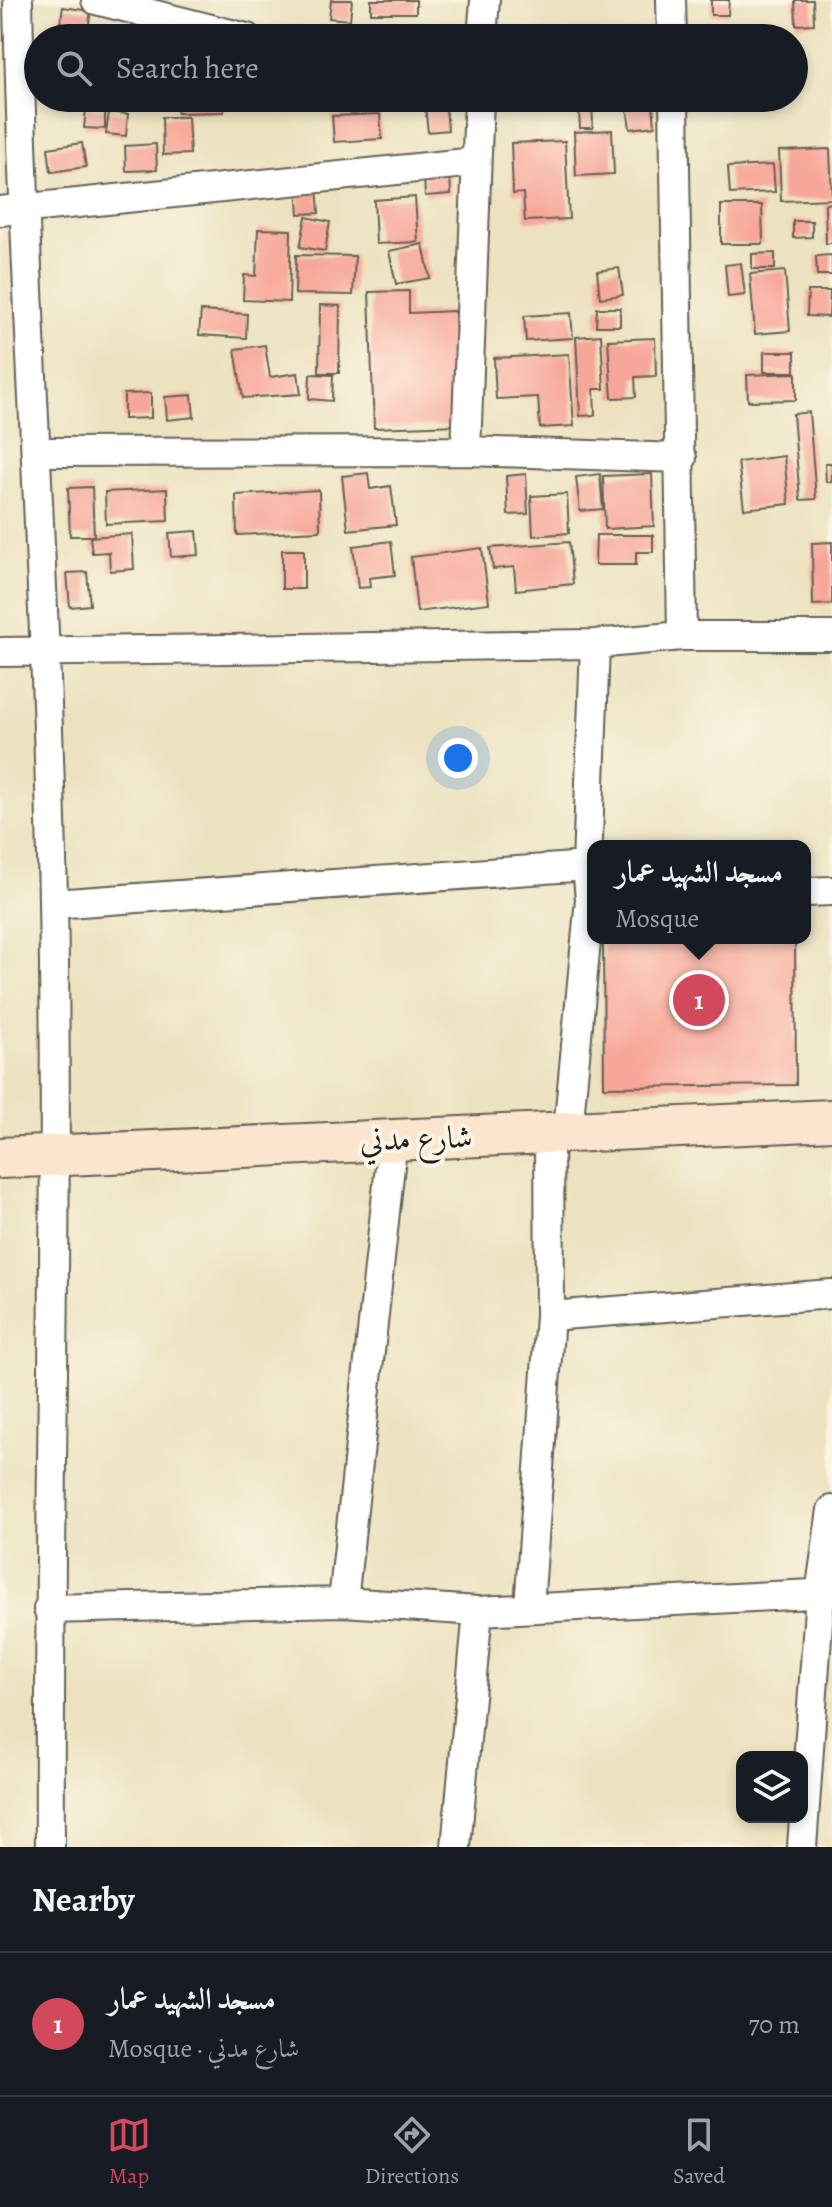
<!DOCTYPE html>
<html lang="en">
<head>
<meta charset="utf-8">
<style>
  :root { --surface:#171b24; --page:#20242c; --text:#f1f3f6; --muted:#9ea1a6; --line:#363941; --accent:#d1495b }
  body { margin:0; font-family:Alegreya,Amiri,serif; background:var(--page); color:var(--text) }
  .controls { position:absolute; right:24px; bottom:24px; display:grid; overflow:hidden; border-radius:16px; box-shadow:0 4px 12px #0003 }
  .controls button { width:72px; height:72px; display:grid; place-items:center; padding:0; border:0; border-bottom:2px solid var(--line); background:var(--surface); color:var(--text); font:40px sans-serif }
  .you { position:absolute; left:458px; top:758px; width:28px; height:28px; margin:-20px; border:6px solid #fff; border-radius:50%; background:#1a73e8; box-shadow:0 0 0 12px #1a73e833 }
  .badge { display:grid; place-items:center; width:52px; height:52px; border-radius:50%; background:var(--accent); color:#fff; font-size:26px; font-weight:700 }
  .pin { position:absolute; translate:-50% -50%; border:4px solid #fff; box-shadow:0 2px 8px #0006 }
  .popup { position:absolute; left:587px; top:840px; width:224px; height:104px; box-sizing:border-box; display:grid; place-content:center; border-radius:16px; background:var(--surface); filter:drop-shadow(0 2px 6px #0005); font-size:26px; white-space:nowrap; color:var(--muted) }
  .popup b { font-size:30px; color:var(--text) }
  .popup::after { content:''; position:absolute; left:50%; top:100%; margin-left:-16px; border:16px solid transparent; border-top-color:var(--surface) }
  .list { margin:0; padding:0; list-style:none }
  h2 { display:flex; justify-content:space-between; align-items:center; height:104px; margin:0; padding:0 32px; font-size:34px }
  h2 small { font-size:26px; font-weight:400; color:var(--muted) }
  .list li { display:grid; grid-template-columns:52px 1fr auto; gap:24px; align-items:center; box-sizing:border-box; height:144px; padding:0 32px; border-top:2px solid var(--line) }
  .list b { display:block; font-size:30px; white-space:nowrap }
  .list p { margin:0; font-size:26px; white-space:nowrap; color:var(--muted) }
  .list em { font-size:26px; font-style:normal; color:var(--muted) }
  .icon { flex:none; width:44px; height:44px; fill:none; stroke:currentColor; stroke-width:2; stroke-linecap:round; stroke-linejoin:round }
  .map { position:relative; flex:none; width:832px; height:1847px; overflow:hidden }
  .search { position:absolute; background:var(--surface); box-shadow:0 4px 12px #0003; left:24px; right:24px; top:24px; height:88px; display:flex; align-items:center; gap:20px; box-sizing:border-box; padding:0 28px; border-radius:44px; color:var(--muted); font-size:30px }
  .sheet { height:248px; background:var(--surface) }
  nav { display:flex; justify-content:space-around; align-items:center; box-sizing:border-box; height:112px; border-top:2px solid var(--line); background:var(--surface); font-size:22px; color:var(--muted) }
  nav a { display:grid; justify-items:center; gap:4px }
  nav .on { color:var(--accent) }
  .map>svg:first-child { display:block }
  .building { fill:#f7a79a }
  .lines { fill:none; stroke-linecap:round; stroke-linejoin:round }
  .street-casing { stroke:#656155; stroke-width:32 }
  .secondary-casing { stroke:#656155; stroke-width:44 }
  .street { stroke:#fff; stroke-width:28 }
  .secondary { stroke:#fbe5cf; stroke-width:40 }
  .labels { text-anchor:middle; stroke-width:8; stroke-linejoin:round; paint-order:stroke }
  .street-label { font-size:32px; fill:#1c1c1c; stroke:#fcf5e5 }
</style>
</head>
<body>
<div class="map">
<svg width="832" height="1847" viewBox="0 0 832 1847">
  <rect width="100%" height="100%" fill="#fcf5e5"/>
  <filter id="ink" filterUnits="userSpaceOnUse"><feTurbulence type="fractalNoise" baseFrequency=".0125" numOctaves="2"/><feDisplacementMap in="SourceGraphic" scale="16" xChannelSelector="R" yChannelSelector="G"/><feConvolveMatrix kernelMatrix="1 2 1 2 8 2 1 2 1" color-interpolation-filters="sRGB"/></filter>
  <filter id="wash" filterUnits="userSpaceOnUse"><feTurbulence type="fractalNoise" baseFrequency=".006" numOctaves="4" result="noise"/><feDisplacementMap in="SourceGraphic" scale="32" xChannelSelector="R" yChannelSelector="G"/><feGaussianBlur stdDeviation="1.8" result="paint"/><feColorMatrix in="noise" values="0 0 0 0 0 0 0 0 0 0 0 0 0 0 0 0 0 1.4 0 .05"/><feComposite in="paint" operator="in"/></filter>
  <g filter="url(#wash)">
    <rect width="100%" height="100%" fill="#ece2c0"/>
    <g id="blocks">
      <path class="building" d="M331 0H352L350 20 329 18Z
        M371 0H416V13H371Z
        M711 0H729L728 15H711Z
        M795 0H813L814 24 796 25Z
        M63 7 91 11 87 35 59 31Z
        M432 23 433 38H407V24Z
        M177 98H223L224 112 177 113Z
        M336 98H362V103L336 105Z
        M424 98H445L448 130 428 132Z
        M578 98H592L593 128H580Z
        M653 104 655 126 630 129 627 107Z
        M86 109 105 110V129L84 128Z
        M109 112 128 114 126 136 106 134Z
        M380 114 382 139 334 142 332 116Z
        M162 117H188L190 154 163 155Z
        M612 130 614 174 576 176 574 132Z
        M565 141 569 219 525 221 523 193 513 194 511 143Z
        M82 143 86 167 51 172 48 148Z
        M156 144 157 170 126 171 125 146Z
        M830 149 832 199 781 201 779 151Z
        M773 165 775 192 730 194 728 167Z
        M450 175 451 194 425 196 424 176Z
        M317 186 319 213 299 214 297 187Z
        M415 197 418 242 376 244 374 200Z
        M832 203V243L826 244 825 204Z
        M721 205H762L763 244H721Z
        M306 217 330 222 325 251 300 247Z
        M793 221H812V237L793 238Z
        M258 229 291 230 289 302 243 300 244 275 256 276Z
        M423 244 430 278 396 284 389 251Z
        M775 253V269H752V254Z
        M296 255 355 256 353 295 295 294Z
        M832 255V275H817L816 256Z
        M741 263 745 295 728 297 725 265Z
        M619 268 623 295 600 298 597 271Z
        M785 271 790 331 755 334 750 274Z
        M409 291V313L455 311 459 425 374 428 369 292Z
        M808 291H830L829 317 807 316Z
        M320 305 340 306 339 373H319Z
        M597 308H620V326H596Z
        M201 311 247 314 246 338 199 335Z
        M571 313 573 338 526 341 524 316Z
        M601 335 604 389H594L595 415 580 416 576 337Z
        M655 338 656 376 635 377 636 397 612 398 608 340Z
        M265 345 270 377 298 373 301 394 243 398 235 349Z
        M764 352H795V372H764Z
        M569 354 574 426 540 428 538 397 496 399 494 358Z
        M796 373V400L748 401 747 375Z
        M310 374 333 375 332 401 309 399Z
        M151 393V418L124 419V394Z
        M192 395 194 417 167 420 165 397Z
        M809 412 816 499 800 500 793 414Z
        M784 456 789 504 744 509 738 462Z
        M825 463H832V482H826Z
        M368 473 370 489 391 486 396 525 348 530 342 476Z
        M526 474 528 514 508 515 506 476Z
        M600 474 603 509 580 511 576 477Z
        M652 474 654 526 605 529 603 476Z
        M92 487 94 536H70L68 488Z
        M167 489 168 521 106 524 105 492Z
        M319 490 320 531 237 535 236 495Z
        M567 494 569 533 533 536 531 496Z
        M197 531 199 555 171 557 169 533Z
        M132 534 134 569 110 571 109 552 92 553 90 537Z
        M596 535H653V552H636V565H595Z
        M391 541 395 575 369 578 370 587 358 588 353 546Z
        M569 542 573 584 516 590 514 567 493 569 490 548Z
        M832 542V604L813 605 812 543Z
        M482 548 489 603 417 612 411 557Z
        M282 550H304V589H282Z
        M87 572 90 605 70 607 67 573Z
        M603 938H795L796 1085 604 1087Z"/>
    </g>
  </g>
  <g filter="url(#ink)">
    <use href="#blocks" fill-opacity="0" stroke="#656155" stroke-width="2"/>
    <g class="lines">
      <defs>
        <path id="street" d="M18 0C24 300 47 600 53 900 59 1216 48 1531 50 1847
          M96 0 247 38
          M671 0 672 38
          M482 38 485 0
          M674 98 682 636
          M0 211 475 162
          M466 451 479 98
          M38 452 466 451 682 458
          M0 652 595 644 682 636H832
          M805 892 832 891
          M53 904 587 866
          M568 1130 590 899 587 866 595 644
          M550 1316 832 1294
          M343 1602 393 1138
          M529 1607 550 1316 549 1132
          M48 1609 343 1602 478 1611 832 1593
          M456 1847 478 1611
          M802 1847 820 1594 832 1510"/>
        <path id="secondary" d="M0 1158 832 1120"/>
      </defs>
      <use href="#street" class="street-casing"/>
      <use href="#secondary" class="secondary-casing"/>
      <use href="#street" class="street"/>
      <use href="#secondary" class="secondary"/>
    </g>
  </g>
  <g class="labels">
    <g class="street-label">
      <text transform="translate(416 1138) rotate(-2)" y="11">شارع مدني</text>
    </g>
  </g>
</svg>
<div class="controls">
<button><svg class="icon" aria-label="layers" viewBox="0 0 24 24"><path d="M12 4l9 5-9 5-9-5zM3 14l9 5 9-5"/></svg></button>
</div>
<div class="you"></div>
<div class="pin badge" style="left:699px;top:1000px">1</div>
<div class="popup"><b>مسجد الشهيد عمار</b>Mosque</div>
<div class="search"><svg class="icon" aria-label="search" viewBox="0 0 24 24"><circle cx="10" cy="10" r="6"/><path d="M15 15l6 6"/></svg>Search here</div>
</div>
<section class="sheet">
<h2>Nearby<small></small></h2>
<ul class="list">
<li><span class="badge">1</span><div><b>مسجد الشهيد عمار</b><p>Mosque · شارع مدني</p></div><em>70 m</em></li>
</ul>
</section>
<nav>
<a class="on"><svg class="icon" aria-label="map" viewBox="0 0 24 24"><path d="M3 6l6-2 6 2 6-2v14l-6 2-6-2-6 2zM9 4v14M15 6v14"/></svg>Map</a>
<a><svg class="icon" aria-label="directions" viewBox="0 0 24 24"><path d="M12 3l9 9-9 9-9-9zM9 14v-3h6M13 9l2 2-2 2"/></svg>Directions</a>
<a><svg class="icon" aria-label="saved" viewBox="0 0 24 24"><path d="M7 4h10v16l-5-4-5 4z"/></svg>Saved</a>
</nav>
</body>
</html>
